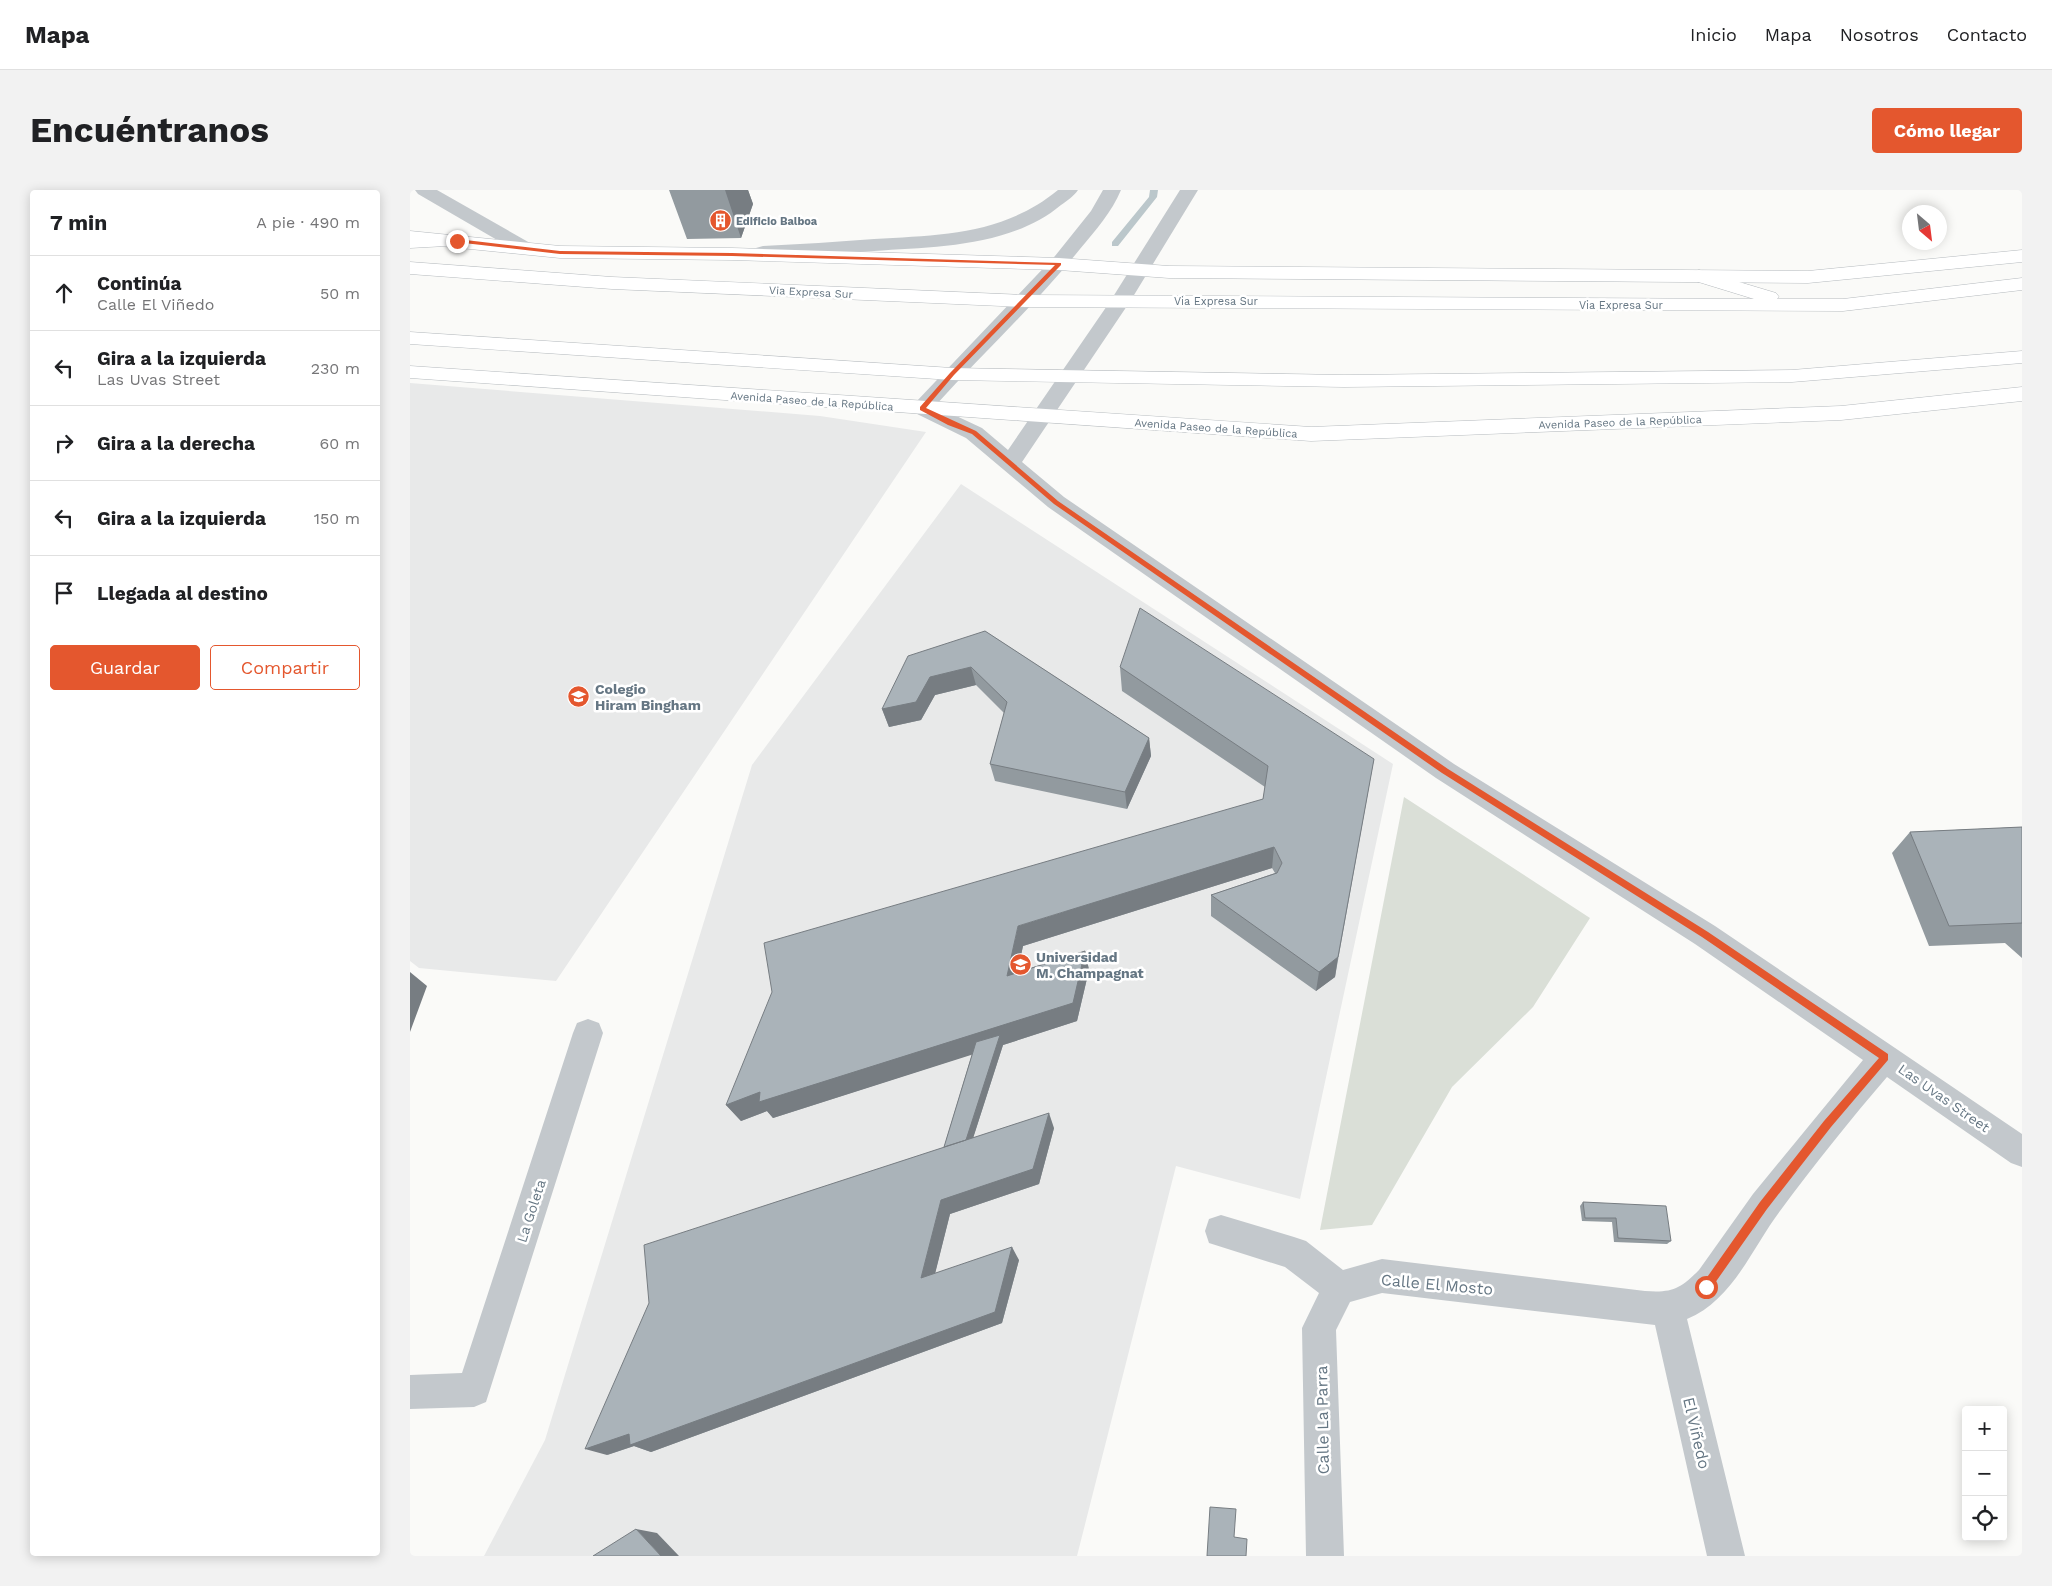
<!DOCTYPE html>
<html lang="es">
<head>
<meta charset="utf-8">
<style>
  :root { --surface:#fff; --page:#f2f2f2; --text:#202124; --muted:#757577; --line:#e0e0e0; --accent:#e4572e }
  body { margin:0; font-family:"Work Sans",sans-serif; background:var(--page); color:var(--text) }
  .controls { position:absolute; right:15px; bottom:15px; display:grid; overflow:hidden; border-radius:5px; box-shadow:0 2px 12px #0003 }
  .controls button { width:45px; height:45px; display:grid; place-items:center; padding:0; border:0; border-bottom:1px solid var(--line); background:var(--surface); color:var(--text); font:25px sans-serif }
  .compass { position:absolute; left:1492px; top:15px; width:45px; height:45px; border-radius:50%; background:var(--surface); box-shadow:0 2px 12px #0003; rotate:152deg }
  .stop { position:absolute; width:15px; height:15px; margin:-11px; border:4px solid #e4572e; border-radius:50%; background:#fff }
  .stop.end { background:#e4572e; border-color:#fff; box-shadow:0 1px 5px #0008 }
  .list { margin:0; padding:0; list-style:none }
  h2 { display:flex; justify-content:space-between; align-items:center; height:65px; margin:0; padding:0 20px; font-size:21px }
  h2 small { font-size:16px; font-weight:400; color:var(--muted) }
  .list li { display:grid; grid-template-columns:32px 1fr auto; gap:15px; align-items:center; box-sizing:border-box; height:75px; padding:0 20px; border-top:1px solid var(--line) }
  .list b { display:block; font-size:19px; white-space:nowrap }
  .list p { margin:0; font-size:16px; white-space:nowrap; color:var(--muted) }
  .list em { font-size:16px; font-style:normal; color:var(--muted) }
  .actions { display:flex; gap:10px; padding:15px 20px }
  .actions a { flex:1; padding:11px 0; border:1px solid var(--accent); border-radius:5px; text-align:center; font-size:18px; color:var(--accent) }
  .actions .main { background:var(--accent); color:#fff }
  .icon { flex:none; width:28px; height:28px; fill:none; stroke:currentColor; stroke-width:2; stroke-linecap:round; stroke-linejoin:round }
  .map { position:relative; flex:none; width:1612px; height:1366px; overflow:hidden; border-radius:5px }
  header { display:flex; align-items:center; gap:30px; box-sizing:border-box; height:70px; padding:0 25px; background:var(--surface); border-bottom:1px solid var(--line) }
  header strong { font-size:24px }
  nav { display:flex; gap:28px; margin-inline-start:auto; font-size:18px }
  .intro { display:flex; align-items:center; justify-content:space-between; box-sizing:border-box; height:120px; padding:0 30px }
  h1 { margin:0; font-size:35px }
  .button { padding:12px 22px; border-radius:5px; background:var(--accent); color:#fff; font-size:18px; font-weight:700 }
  main { display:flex; gap:30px; padding:0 30px }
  aside { flex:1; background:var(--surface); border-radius:5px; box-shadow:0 2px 12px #0003 }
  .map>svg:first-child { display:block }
  .built { fill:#e8e9e9 }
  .green { fill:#dadfd7 }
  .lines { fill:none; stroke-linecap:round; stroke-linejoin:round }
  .stream { fill:#bbc7cb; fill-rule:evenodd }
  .primary-casing { stroke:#b5babe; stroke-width:1 }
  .highway-casing { stroke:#b4b9bd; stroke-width:1 }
  .street { fill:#c3c8cc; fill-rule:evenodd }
  .primary { fill:#fff; fill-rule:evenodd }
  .highway { fill:#fff; fill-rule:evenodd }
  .wall { fill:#929a9f }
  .shaded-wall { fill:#777d82 }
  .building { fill:#aab3b9; stroke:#777d82 }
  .route { fill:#e4572e }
  .labels { text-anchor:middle; stroke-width:5; stroke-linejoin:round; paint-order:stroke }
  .far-poi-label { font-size:11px; font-weight:bold; fill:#657683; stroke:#fff; text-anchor:start }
  .far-street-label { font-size:11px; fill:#657683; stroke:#fff }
  .poi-label { font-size:14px; font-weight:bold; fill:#657683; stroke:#fff; text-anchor:start }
  .street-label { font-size:14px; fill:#657683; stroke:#fff }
  .near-street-label { font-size:16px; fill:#657683; stroke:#fff }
</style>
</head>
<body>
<header>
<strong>Mapa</strong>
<nav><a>Inicio</a><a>Mapa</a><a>Nosotros</a><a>Contacto</a></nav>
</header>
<div class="intro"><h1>Encuéntranos</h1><a class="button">Cómo llegar</a></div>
<main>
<aside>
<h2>7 min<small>A pie · 490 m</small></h2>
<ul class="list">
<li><svg class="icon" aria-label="ahead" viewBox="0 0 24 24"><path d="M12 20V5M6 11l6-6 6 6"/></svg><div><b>Continúa</b><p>Calle El Viñedo</p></div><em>50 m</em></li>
<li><svg class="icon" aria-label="left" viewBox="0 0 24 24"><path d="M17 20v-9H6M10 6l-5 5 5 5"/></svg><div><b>Gira a la izquierda</b><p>Las Uvas Street</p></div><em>230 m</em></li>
<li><svg class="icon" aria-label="right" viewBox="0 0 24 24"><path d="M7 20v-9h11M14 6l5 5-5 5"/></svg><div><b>Gira a la derecha</b></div><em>60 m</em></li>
<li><svg class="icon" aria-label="left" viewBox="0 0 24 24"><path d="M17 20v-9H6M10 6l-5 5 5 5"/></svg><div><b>Gira a la izquierda</b></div><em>150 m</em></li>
<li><svg class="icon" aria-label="arrive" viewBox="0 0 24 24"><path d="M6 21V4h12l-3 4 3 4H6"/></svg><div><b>Llegada al destino</b></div></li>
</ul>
<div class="actions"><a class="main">Guardar</a><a>Compartir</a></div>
</aside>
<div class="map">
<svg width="1612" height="1366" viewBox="0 0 1612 1366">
  <rect width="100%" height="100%" fill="#fafaf8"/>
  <path class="built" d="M0 193 410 226 516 242 146 791 9 778 0 771Z
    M551 294 983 574 890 1009 766 976 667 1366H74L135 1250 342 575Z"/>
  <path class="green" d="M994 607 1180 728 1123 817 1042 897 962 1035 910 1040Z"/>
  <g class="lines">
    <path class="stream" d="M740 0H748L747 7 708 56H702V52L739 7Z"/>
    <defs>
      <path id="primary" d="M0 41 150 56 322 58 649 68 759 76 1398 81 1612 60V72L1398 93 759 88 649 80 322 70 150 68 0 53Z
        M0 176 901 237 1431 216 1612 197V211L1431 230 901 251 0 188Z"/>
      <path id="highway" d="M47 45 54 47 56 51 54 55 0 58V46Z
        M0 72 202 87 615 105 1344 109 1282 90 1279 86 1282 82 1289 80 1366 103 1369 107 1367 109H1433L1612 88V100L1433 121 615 117 202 99 0 84Z
        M0 142 542 178 934 185 1382 180 1612 161V173L1382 192 934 197 542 190 0 154Z"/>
    </defs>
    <use href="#primary" class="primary-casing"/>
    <use href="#highway" class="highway-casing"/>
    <path class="street" d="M5 0H27L120 53 122 57 120 61 113 63 106 61 8 4Z
      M648 0H668C664 6 657 11 651 15 601 57 525 57 464 61 427 63 390 66 353 68L346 66 344 62 346 58 353 56C390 54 427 52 464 49 531 45 593 45 648 0Z
      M693 0H711C702 22 685 41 670 59 625 115 573 163 525 216L572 238 598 260 701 110 770 0H788L721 110 612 272 654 307 1044 574 1305 736 1612 944V977L1601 973 1477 887C1440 930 1404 975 1370 1021 1342 1058 1323 1110 1277 1129L1335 1366H1297L1245 1135 972 1103 940 1112 926 1140 934 1366H896L892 1138 909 1103 875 1077 799 1053 795 1041 799 1029 811 1025 884 1047 896 1051 933 1080 972 1069 1235 1101C1262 1103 1270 1099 1289 1080L1343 1004 1453 870 1285 754 1026 588 638 317 556 248 505 223 502 218 505 213 645 66 681 21Z
      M178 829 189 833 193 843 76 1212 64 1217 0 1219V1185L52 1183 163 843 167 833Z"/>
    <use href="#primary" class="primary"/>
    <use href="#highway" class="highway"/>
  </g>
  <path class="wall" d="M259 0H338L343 14 331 48 277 49Z
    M575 441 739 548 741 566 717 619 585 591 580 574 594 523 566 495 525 505 511 530 479 537 472 519Z
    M710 477 964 569 925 787 906 801 801 726V705L865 683 862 678 613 756 607 782 675 761 679 780 667 831 593 855 563 948 644 938 629 994 540 1024 525 1083 609 1070 592 1133 241 1262 224 1256 197 1265 534 957 562 864 363 928 357 921 331 931 316 915 853 609 855 597 712 501Z
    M1612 637V768L1595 753 1519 756 1482 663 1500 642Z
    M1173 1012 1261 1051 1257 1054 1204 1052 1202 1032 1172 1031 1170 1016Z"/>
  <path class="shaded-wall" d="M315 0H338L343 14 331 48Z
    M561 477 566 495 525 505 511 530 479 537 472 519 520 487Z
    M739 548 741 566 717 619 715 602Z
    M864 657 862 678 613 756 603 804 597 786 608 736Z
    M675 761 679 780 667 831 593 855 557 967 535 974 586 857 363 928 357 921 331 931 316 915Z
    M928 767 925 787 906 801 909 782Z
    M0 782 17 796 0 842Z
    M639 923 644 938 629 994 540 1024 521 1100 511 1088 531 1010Z
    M602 1057 609 1070 592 1133 241 1262 224 1256 197 1265 175 1259Z
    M226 1339 247 1343 269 1366H251Z"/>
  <path class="building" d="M730 418 964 569 928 767 909 782 801 705 867 683 872 673 864 657 608 736 597 786 675 761 663 813 349 912 350 902 316 915 362 802 354 753 853 609 858 576 710 477Z
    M575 441 739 548 715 602 580 574 597 512 561 477 520 487 506 512 472 519 498 466Z
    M1612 637V733L1539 736 1500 642Z
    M590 845 556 950 534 957 566 852Z
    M639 923 623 979 531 1010 511 1088 602 1057 585 1122 220 1255 219 1244 175 1259 239 1113 234 1055Z
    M1173 1012 1256 1016 1261 1051 1208 1048 1206 1028H1175Z
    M800 1317 826 1319 824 1347 837 1349 836 1366H797Z
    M226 1339 251 1366H183Z"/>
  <path class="route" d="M47 49 150 61 322 63 651 73V75L544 185 516 218 566 241 648 311 1038 579 1298 742 1478 864V870L1421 937 1357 1019 1300 1100H1293V1093L1350 1012 1414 931 1469 868 1292 747 1032 583 644 314 562 244 538 235 510 220V217L540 183 645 75 322 66 150 64 45 52Z"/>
  <defs>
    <symbol id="building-disc" viewBox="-11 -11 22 22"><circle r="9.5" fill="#e4572e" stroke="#fff"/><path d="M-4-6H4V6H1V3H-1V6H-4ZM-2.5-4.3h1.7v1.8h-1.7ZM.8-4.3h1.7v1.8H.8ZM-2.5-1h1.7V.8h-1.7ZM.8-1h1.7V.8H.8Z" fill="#fff"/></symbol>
    <symbol id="school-disc" viewBox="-11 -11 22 22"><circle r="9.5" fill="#e4572e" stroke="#fff"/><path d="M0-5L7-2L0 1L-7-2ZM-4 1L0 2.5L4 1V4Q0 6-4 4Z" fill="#fff"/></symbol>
    <symbol id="university-disc" viewBox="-11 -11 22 22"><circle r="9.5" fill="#e4572e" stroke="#fff"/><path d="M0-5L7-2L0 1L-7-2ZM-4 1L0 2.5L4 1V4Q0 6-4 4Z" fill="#fff"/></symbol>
  </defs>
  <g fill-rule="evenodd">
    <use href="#building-disc" x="298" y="18" width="25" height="25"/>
    <use href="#school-disc" x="156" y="494" width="25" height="25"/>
    <use href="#university-disc" x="598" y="762" width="25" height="25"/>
  </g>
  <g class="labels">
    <g class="far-poi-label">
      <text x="326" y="35">Edificio Balboa</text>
    </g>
    <g class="far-street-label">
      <text transform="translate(401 102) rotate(3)" y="4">Via Expresa Sur</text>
      <text x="806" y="115">Via Expresa Sur</text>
      <text x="1211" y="119">Via Expresa Sur</text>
      <text transform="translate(402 211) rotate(4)" y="4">Avenida Paseo de la República</text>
      <text transform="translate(1210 232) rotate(-2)" y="4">Avenida Paseo de la República</text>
      <text transform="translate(806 238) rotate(4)" y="4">Avenida Paseo de la República</text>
    </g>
    <g class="poi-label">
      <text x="185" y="504">Colegio<tspan x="185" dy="16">Hiram Bingham</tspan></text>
      <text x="626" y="772">Universidad<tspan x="626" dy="16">M. Champagnat</tspan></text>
    </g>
    <g class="street-label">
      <text transform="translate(1534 908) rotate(35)" y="5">Las Uvas Street</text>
      <text transform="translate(121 1021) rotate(-72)" y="5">La Goleta</text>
    </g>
    <g class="near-street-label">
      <text transform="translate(1027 1094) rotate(5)" y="6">Calle El Mosto</text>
      <text transform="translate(912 1230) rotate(-91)" y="6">Calle La Parra</text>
      <text transform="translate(1287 1243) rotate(77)" y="6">El Viñedo</text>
    </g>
  </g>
</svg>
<div class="controls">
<button>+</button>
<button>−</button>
<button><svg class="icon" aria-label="locate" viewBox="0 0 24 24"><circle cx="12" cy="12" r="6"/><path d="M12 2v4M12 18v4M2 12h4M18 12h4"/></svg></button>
</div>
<svg class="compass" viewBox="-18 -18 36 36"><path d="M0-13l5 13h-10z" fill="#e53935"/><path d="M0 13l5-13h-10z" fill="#757577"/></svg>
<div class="stop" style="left:1296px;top:1097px"></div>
<div class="stop end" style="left:47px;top:51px"></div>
</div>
</main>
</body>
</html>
